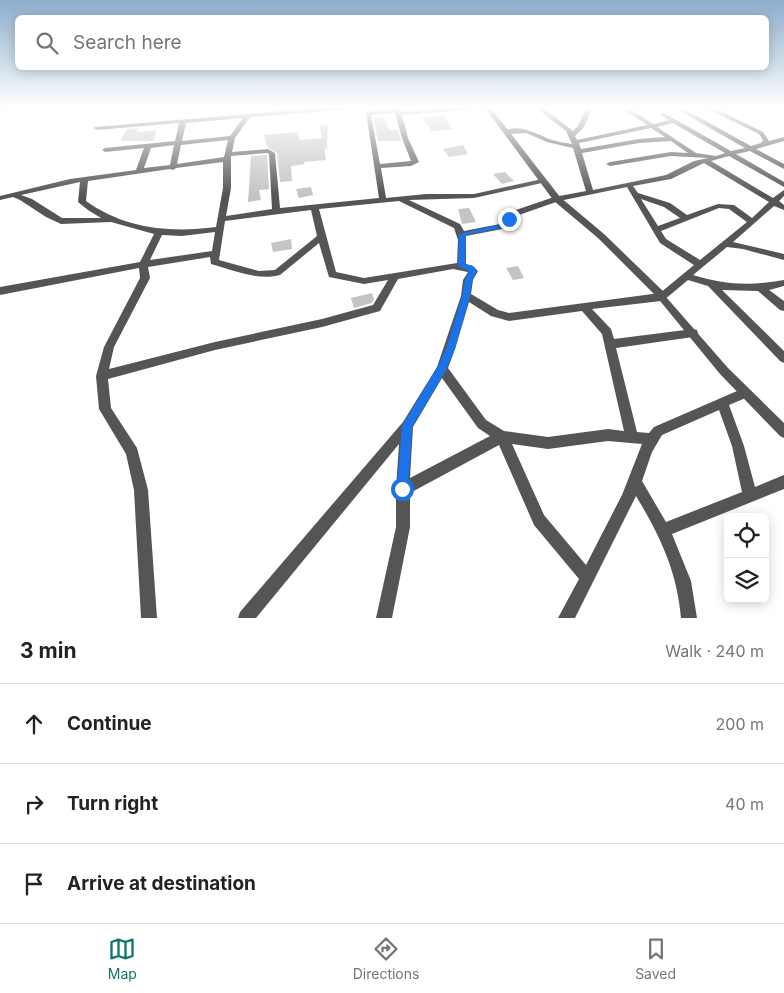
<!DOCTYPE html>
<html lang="en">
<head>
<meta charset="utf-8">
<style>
  :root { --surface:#fff; --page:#f2f2f2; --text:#222; --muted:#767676; --line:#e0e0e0; --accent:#0f766e }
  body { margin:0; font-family:Inter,sans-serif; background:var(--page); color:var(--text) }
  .controls { position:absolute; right:15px; bottom:15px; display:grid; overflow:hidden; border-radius:8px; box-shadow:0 2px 12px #0003 }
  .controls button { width:45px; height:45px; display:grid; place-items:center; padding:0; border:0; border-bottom:1px solid var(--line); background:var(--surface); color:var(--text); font:25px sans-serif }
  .stop { position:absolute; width:15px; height:15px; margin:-11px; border:4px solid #1a73e8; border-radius:50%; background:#fff }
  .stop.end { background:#1a73e8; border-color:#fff; box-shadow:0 1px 5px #0008 }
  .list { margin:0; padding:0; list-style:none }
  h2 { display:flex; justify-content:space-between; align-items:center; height:65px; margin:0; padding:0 20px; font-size:21px }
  h2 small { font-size:16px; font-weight:400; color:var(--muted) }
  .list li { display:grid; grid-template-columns:32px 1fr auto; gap:15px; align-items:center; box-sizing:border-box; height:80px; padding:0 20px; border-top:1px solid var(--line) }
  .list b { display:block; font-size:19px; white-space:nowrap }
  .list em { font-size:16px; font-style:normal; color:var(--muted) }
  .icon { flex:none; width:28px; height:28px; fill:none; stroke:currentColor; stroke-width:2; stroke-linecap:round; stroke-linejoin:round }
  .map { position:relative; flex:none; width:784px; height:618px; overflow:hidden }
  .search { position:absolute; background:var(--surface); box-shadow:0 2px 12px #0003; left:15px; right:15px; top:15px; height:55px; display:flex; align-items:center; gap:12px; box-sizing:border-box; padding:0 18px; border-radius:8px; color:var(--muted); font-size:19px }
  .sheet { height:305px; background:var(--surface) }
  nav { display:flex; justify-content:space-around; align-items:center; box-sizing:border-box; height:70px; border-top:1px solid var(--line); background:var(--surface); font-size:14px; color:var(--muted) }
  nav a { display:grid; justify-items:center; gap:2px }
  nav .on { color:var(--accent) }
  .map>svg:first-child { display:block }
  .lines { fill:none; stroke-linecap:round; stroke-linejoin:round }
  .stream { stroke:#a3a3a3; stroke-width:2 }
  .building { fill:#c4c4c4 }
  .minor { fill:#555; fill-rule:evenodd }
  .tertiary { fill:#555; fill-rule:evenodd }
  .route { fill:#1a73e8 }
</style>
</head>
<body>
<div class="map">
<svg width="784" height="618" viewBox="0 0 784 618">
  <rect width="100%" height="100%" fill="#fff"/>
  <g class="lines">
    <path class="stream" d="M0 114 3 108"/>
  </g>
  <path class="building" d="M444 115 452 129 432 131 422 118Z
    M382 116 390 130H398L401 141H378L373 117Z
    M328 125 327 149H325L324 144 326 160 304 162 305 164 291 166 292 181 280 182 277 153 267 147 264 135 297 132 300 140 322 138 319 126Z
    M138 128 137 132 157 130 153 141H120L127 129Z
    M463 145 468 154 449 157 443 149Z
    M267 155 269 189 259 190 261 200 248 202 251 156Z
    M505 172 514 181 502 184 493 174Z
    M311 187 313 195 299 198 296 189Z
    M469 208 476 222 462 224 458 209Z
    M291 239 292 249 273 252 271 243Z
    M518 266 524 278 513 280 506 268Z
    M372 293 374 299 372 303 354 308 351 298Z"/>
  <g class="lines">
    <path class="minor" d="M317 108H344L341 110 250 117 235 138 232 152 268 149 275 153 280 208 379 198 366 112 394 109V108H400L401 112 444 108H469L466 110 402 115 408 138 419 162 411 166 381 168 386 198 426 194H474L542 179 546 181 542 183 474 198 409 200 460 224 464 231 505 223V219L510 212 554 197 586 191 573 148 547 142 526 133 506 134 503 132C519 122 537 135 552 140 559 142 566 143 572 144L566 131 536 108H543L573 131 578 126 586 108H592L584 127 575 136 577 140 647 125 622 108H629L653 124 669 120 659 114 664 113 731 151 745 148 680 111V109H684L751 146 761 143 763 140 759 134 706 108H714L763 132 769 141 784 137V141L756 149 784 164V169L750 151 736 154 784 182V187L729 156 711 161 773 198 784 190V196L779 201 784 205V210L774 206 733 242 784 254V260L743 249 727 247 693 275C724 285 752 286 784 280V286L769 290 784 301V311L780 310 758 291 722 290 784 351V363L780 361 708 286 688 280 664 300 661 301 592 309 611 329 614 339 693 329 697 330 698 333 697 336 693 337 616 348 637 432 649 433 654 427 744 388 748 389 750 393 748 397 729 405 744 446 755 487 784 475V489L672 534 691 581 697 618H681C677 571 660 536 636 496L575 618H558L579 579 534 525 499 445 410 493V527L392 618H376L396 527V489L399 444 256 618H238L240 612 403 422 437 367 461 296 463 280 468 272 453 269 398 279 380 311 322 327 215 350 108 379 111 408 137 448 148 490 157 618H141L134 490 126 454 99 409 96 376 104 347 140 278 139 268 0 295V287L140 262 154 234 111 222 61 224 46 217 20 200 13 197 0 200V196L70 179 136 170 144 148 105 152 102 150 105 148 175 141 179 123 97 130 94 128 95 127ZM395 113 402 138 411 161 380 164 371 115ZM243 118 230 136 182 141 186 123ZM673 123 725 153 716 156 696 153 657 127ZM651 128 665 137 639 139 581 149 579 143ZM228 140 224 157 177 164 181 145ZM671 141 688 153 671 152 610 162 606 164 610 166 671 156 708 158 694 161 666 175 593 190 582 153 639 143ZM174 145 170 165 144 168 151 148ZM267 153 269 154 272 209 226 216 231 188V156ZM223 162V188L216 227C170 233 125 229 86 201L88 181 170 169 173 170 176 168ZM704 163 769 202 752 218 734 205 718 204 687 215 670 203 638 193 633 186 671 179ZM80 182 78 202 88 210 101 218H62L32 199 21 195ZM627 187 660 243 694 265 660 293 509 313 498 310 471 294 473 280 478 271 473 266 466 264V236L512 227 513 219 516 216 559 201ZM641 199 664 207 680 218 658 226ZM399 201 454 228 458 240 457 263 364 278 336 272 319 209ZM719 208 729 209 747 222 700 260 666 239 661 231ZM311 210 317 236 275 270 259 271 219 260 225 221ZM215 232 212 251 150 260 162 235 182 236ZM319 243 329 277 364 284 388 280 373 305 322 319 215 342 109 369 114 347 150 278 148 267 210 257 211 264C233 270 258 281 280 275ZM469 302 491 316 509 321 582 311 602 334 624 431 608 429 548 437 504 431 486 420 448 368 455 349ZM442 378 478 428 490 436 410 478 413 427ZM719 410 732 446 742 492 666 522 642 481 652 452 662 435ZM608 441 642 444 622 495 586 565 544 515 512 444 548 449Z"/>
    <path class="tertiary" d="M485 108H491L560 197 604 234 665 293 666 297 728 368 784 423V438L780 436 720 374 656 296 598 238 554 201Z"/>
  </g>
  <linearGradient id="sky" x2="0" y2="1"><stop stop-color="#8cadcc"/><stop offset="0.55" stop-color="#fff"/><stop offset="1" stop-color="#fff" stop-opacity="0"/></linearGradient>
  <rect width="784" height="195" fill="url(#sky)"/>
  <path class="route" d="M507 218 512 219 511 226 466 235 465 264 473 266 477 271 472 280 470 296 455 349 445 372 412 427 408 489 406 493 402 494 399 493 397 489 402 426 438 366 446 349 462 296 465 280 469 271 458 266 459 234 506 223Z"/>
</svg>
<div class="controls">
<button><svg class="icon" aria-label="locate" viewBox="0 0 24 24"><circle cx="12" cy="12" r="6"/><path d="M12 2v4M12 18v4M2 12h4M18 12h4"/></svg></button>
<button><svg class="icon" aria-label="layers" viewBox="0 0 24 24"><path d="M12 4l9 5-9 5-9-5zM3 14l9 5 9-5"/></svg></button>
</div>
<div class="stop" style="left:402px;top:489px"></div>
<div class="stop end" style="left:509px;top:219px"></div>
<div class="search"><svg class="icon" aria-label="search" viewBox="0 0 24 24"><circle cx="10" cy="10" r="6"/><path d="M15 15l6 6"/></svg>Search here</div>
</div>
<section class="sheet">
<h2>3 min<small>Walk · 240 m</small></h2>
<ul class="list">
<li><svg class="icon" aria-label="ahead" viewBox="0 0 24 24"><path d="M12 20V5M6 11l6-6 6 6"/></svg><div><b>Continue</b></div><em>200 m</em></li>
<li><svg class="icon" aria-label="right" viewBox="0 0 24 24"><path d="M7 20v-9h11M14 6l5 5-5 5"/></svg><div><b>Turn right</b></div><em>40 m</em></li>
<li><svg class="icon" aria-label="arrive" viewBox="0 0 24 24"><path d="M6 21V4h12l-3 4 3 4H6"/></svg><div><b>Arrive at destination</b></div></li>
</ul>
</section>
<nav>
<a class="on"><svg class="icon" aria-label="map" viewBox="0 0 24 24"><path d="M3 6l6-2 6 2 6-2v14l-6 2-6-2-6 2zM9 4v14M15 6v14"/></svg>Map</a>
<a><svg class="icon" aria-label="directions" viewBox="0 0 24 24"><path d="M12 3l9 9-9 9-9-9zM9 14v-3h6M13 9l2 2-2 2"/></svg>Directions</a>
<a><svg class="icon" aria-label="saved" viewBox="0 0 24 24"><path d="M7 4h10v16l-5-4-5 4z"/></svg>Saved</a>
</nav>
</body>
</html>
